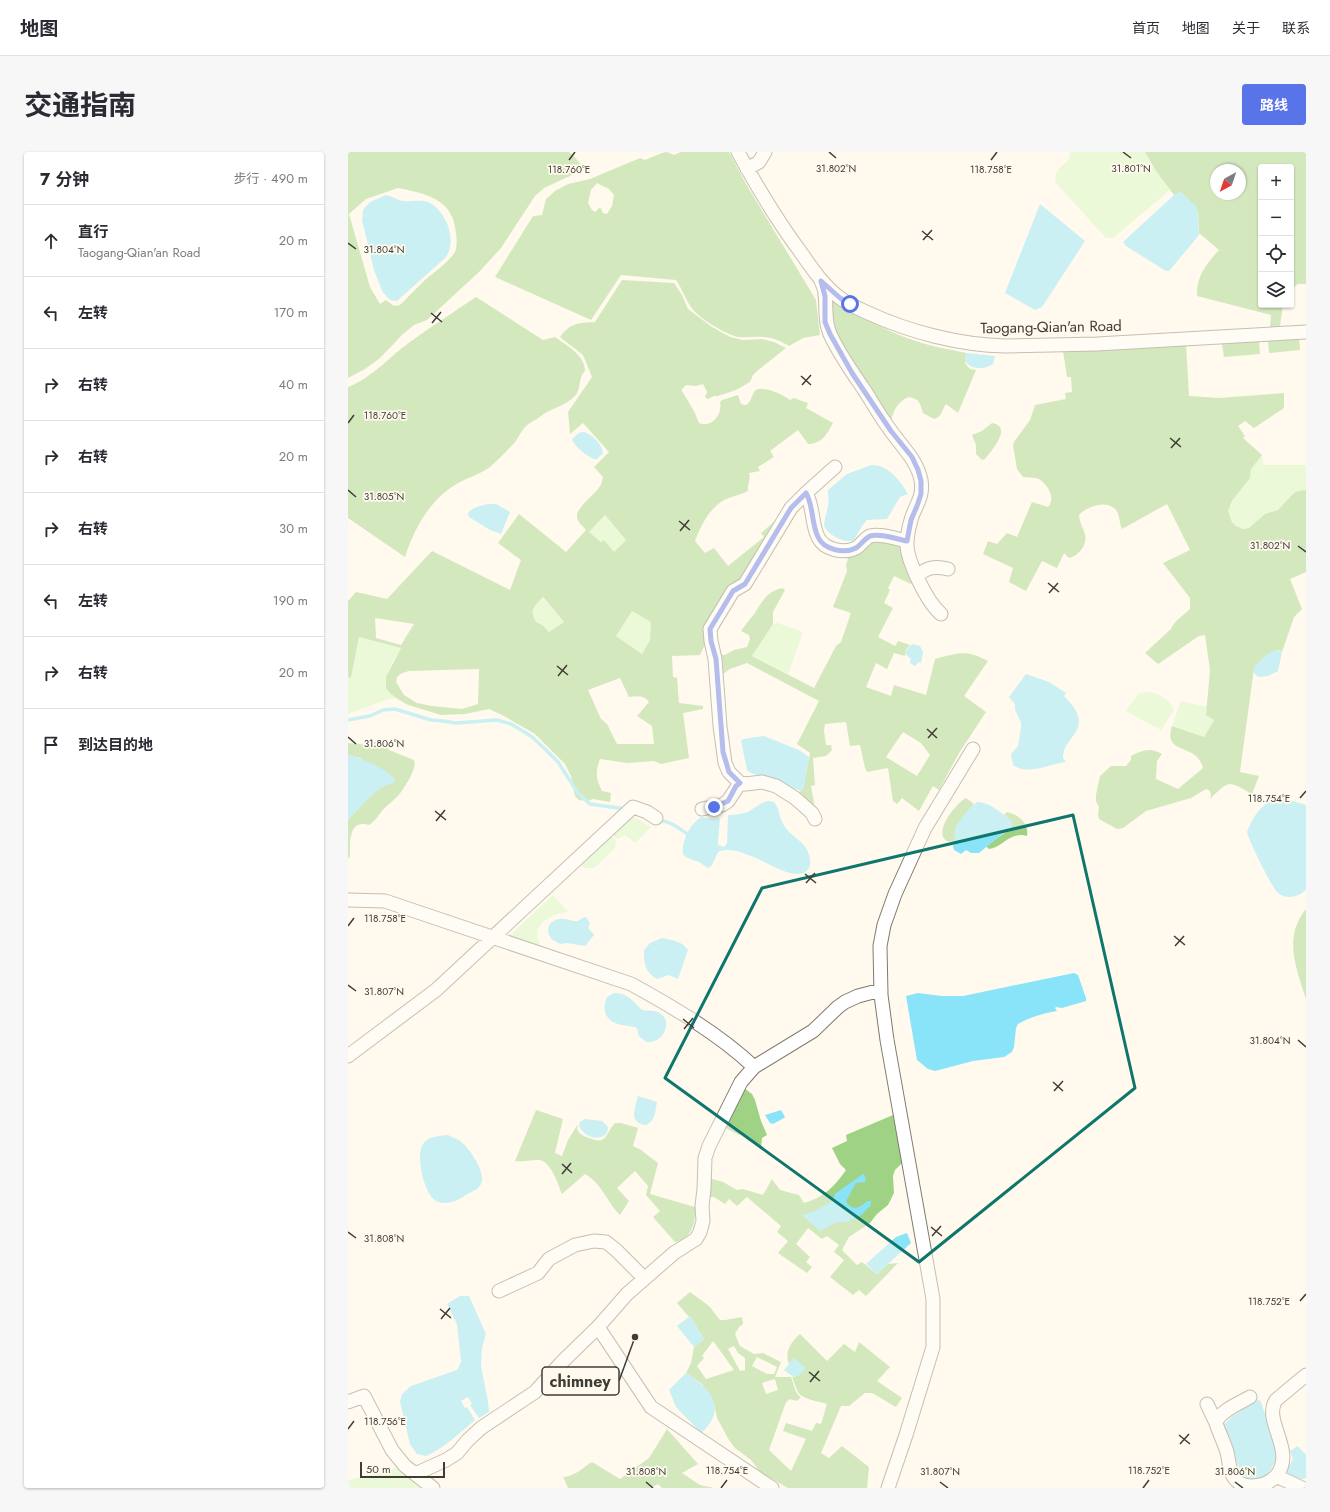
<!DOCTYPE html>
<html lang="zh">
<head>
<meta charset="utf-8">
<style>
  :root { --surface:#fff; --page:#f7f7f7; --text:#2b2b33; --muted:#7c7c81; --line:#e1e1e2; --accent:#5973e9 }
  body { margin:0; font-family:Jost,"Noto Sans SC",sans-serif; background:var(--page); color:var(--text) }
  .controls { position:absolute; right:12px; top:12px; display:grid; overflow:hidden; border-radius:4px; box-shadow:0 1px 3px #0004 }
  .controls button { width:36px; height:36px; display:grid; place-items:center; padding:0; border:0; border-bottom:1px solid var(--line); background:var(--surface); color:var(--text); font:20px sans-serif }
  .compass { position:absolute; left:862px; top:12px; width:36px; height:36px; border-radius:50%; background:var(--surface); box-shadow:0 1px 3px #0004; rotate:220deg }
  .scale { position:absolute; left:12px; bottom:10px; width:85px; box-sizing:border-box; padding-left:4px; border:2px solid #3e3c37; border-top:0; font-size:11px; line-height:14px; white-space:nowrap; color:#3e3c37; -webkit-text-stroke:3px #fffaed; paint-order:stroke }
  .stop { position:absolute; width:12px; height:12px; margin:-9px; border:3px solid #5973e9; border-radius:50%; background:#fff }
  .stop.end { background:#5973e9; border-color:#fff; box-shadow:0 1px 4px #0008 }
  .list { margin:0; padding:0; list-style:none }
  h2 { display:flex; justify-content:space-between; align-items:center; height:52px; margin:0; padding:0 16px; font-size:17px }
  h2 small { font-size:13px; font-weight:400; color:var(--muted) }
  .list li { display:grid; grid-template-columns:26px 1fr auto; gap:12px; align-items:center; box-sizing:border-box; height:72px; padding:0 16px; border-top:1px solid var(--line) }
  .list b { display:block; font-size:15px; white-space:nowrap }
  .list p { margin:0; font-size:13px; white-space:nowrap; color:var(--muted) }
  .list em { font-size:13px; font-style:normal; color:var(--muted) }
  .icon { flex:none; width:22px; height:22px; fill:none; stroke:currentColor; stroke-width:2; stroke-linecap:round; stroke-linejoin:round }
  .map { position:relative; flex:none; width:958px; height:1336px; overflow:hidden; border-radius:4px }
  header { display:flex; align-items:center; gap:24px; box-sizing:border-box; height:56px; padding:0 20px; background:var(--surface); border-bottom:1px solid var(--line) }
  header strong { font-size:19px }
  nav { display:flex; gap:22px; margin-inline-start:auto; font-size:14px }
  .intro { display:flex; align-items:center; justify-content:space-between; box-sizing:border-box; height:96px; padding:0 24px }
  h1 { margin:0; font-size:28px }
  .button { padding:10px 18px; border-radius:4px; background:var(--accent); color:#fff; font-size:14px; font-weight:700 }
  main { display:flex; gap:24px; padding:0 24px }
  aside { flex:1; background:var(--surface); border-radius:4px; box-shadow:0 1px 3px #0004 }
  .map>svg:first-child { display:block }
  .green { fill:#d4f8c2 }
  .forest { fill:#a0d286; fill-rule:evenodd }
  .water { fill:#89e4fa }
  .lines { fill:none; stroke-linecap:round; stroke-linejoin:round }
  .stream { stroke:#89e4fa; stroke-width:3.5 }
  .minor-casing { stroke:#7e7a6e; stroke-width:15 }
  .minor { stroke:#fff; stroke-width:13 }
  .route { stroke:#5973e9; stroke-width:5 }
  .marked { fill:none; stroke:#0f766e; stroke-width:3; stroke-linejoin:round }
  .ticks { fill:none; stroke:#3e3c37; stroke-width:1.5 }
  .labels { text-anchor:middle; stroke-width:3.5; stroke-linejoin:round; paint-order:stroke }
  .street-label { font-size:15px; fill:#3e3c37; stroke:#fffaed }
  .ticks-label { font-size:10px; text-anchor:middle; fill:#3e3c37; stroke:#fffaed; stroke-width:3.5; stroke-linejoin:round; paint-order:stroke }
  .leader { fill:none; stroke:#3e3c37; stroke-width:1.5 }
  .callout-dot { fill:#3e3c37; stroke:#fffaed; stroke-width:1.5 }
  .callout { fill:#fffaed; stroke:#3e3c37; stroke-width:1.5 }
  .callout-label { font-size:16px; text-anchor:middle; font-weight:bold; fill:#3e3c37 }
</style>
</head>
<body>
<header>
<strong>地图</strong>
<nav><a>首页</a><a>地图</a><a>关于</a><a>联系</a></nav>
</header>
<div class="intro"><h1>交通指南</h1><a class="button">路线</a></div>
<main>
<aside>
<h2>7 分钟<small>步行 · 490 m</small></h2>
<ul class="list">
<li><svg class="icon" aria-label="ahead" viewBox="0 0 24 24"><path d="M12 20V5M6 11l6-6 6 6"/></svg><div><b>直行</b><p>Taogang-Qian'an Road</p></div><em>20 m</em></li>
<li><svg class="icon" aria-label="left" viewBox="0 0 24 24"><path d="M17 20v-9H6M10 6l-5 5 5 5"/></svg><div><b>左转</b></div><em>170 m</em></li>
<li><svg class="icon" aria-label="right" viewBox="0 0 24 24"><path d="M7 20v-9h11M14 6l5 5-5 5"/></svg><div><b>右转</b></div><em>40 m</em></li>
<li><svg class="icon" aria-label="right" viewBox="0 0 24 24"><path d="M7 20v-9h11M14 6l5 5-5 5"/></svg><div><b>右转</b></div><em>20 m</em></li>
<li><svg class="icon" aria-label="right" viewBox="0 0 24 24"><path d="M7 20v-9h11M14 6l5 5-5 5"/></svg><div><b>右转</b></div><em>30 m</em></li>
<li><svg class="icon" aria-label="left" viewBox="0 0 24 24"><path d="M17 20v-9H6M10 6l-5 5 5 5"/></svg><div><b>左转</b></div><em>190 m</em></li>
<li><svg class="icon" aria-label="right" viewBox="0 0 24 24"><path d="M7 20v-9h11M14 6l5 5-5 5"/></svg><div><b>右转</b></div><em>20 m</em></li>
<li><svg class="icon" aria-label="arrive" viewBox="0 0 24 24"><path d="M6 21V4h12l-3 4 3 4H6"/></svg><div><b>到达目的地</b></div></li>
</ul>
</aside>
<div class="map">
<svg width="958" height="1336" viewBox="0 0 958 1336">
  <rect width="100%" height="100%" fill="#fffaed"/>
  <path class="green" d="M722 0H797L808 19 822 38 765 86H758L708 31C703 14 724 14 722 0Z
    M914 303 915 313H958V338C944 340 941 350 931 357 926 360 920 360 916 363 911 367 908 373 902 375 891 380 881 369 880 359L884 349 902 326 903 317Z
    M257 363 278 388 266 400 256 388 253 390 241 380Z
    M194 445 216 470 201 480 197 476 188 471C181 458 186 454 194 445Z
    M284 458 303 470 302 488 294 502 268 484Z
    M430 471 455 480 440 522 404 504 425 472Z
    M11 485 53 496 43 513 37 531 42 541 48 546 40 547 0 562V525L3 526Z
    M798 540C810 540 821 547 826 558L813 578 778 559 790 542Z
    M833 549 859 555 858 563 866 567 856 585 824 574Z
    M283 663 303 675 287 691 277 683 269 687 263 681Z
    M263 684 268 688 267 696 246 716H237L232 713Z
    M205 743 220 760C201 763 180 773 194 796L159 786Z
    M51 1314 80 1336H2L0 1328 32 1321Z"/>
  <path class="forest" d="M0 0H221L224 2 237 17 196 36 187 44 153 96 131 120 79 168 66 173 55 182 32 206 17 217 0 226ZM50 36C79 42 106 47 108 82 109 87 109 96 107 100 99 112 86 120 76 129 68 137 60 145 52 153L46 154 38 148 32 152 22 135 1 62 18 47Z
    M319 0 326 3 333 0H381L398 32 468 148 472 183 455 186 441 194C433 189 424 185 415 185 407 184 398 186 390 185 377 182 350 166 343 155 337 147 334 136 328 128L273 123 243 168 147 125 185 64 194 63 198 47 207 39 220 32 242 27 292 6 297 8 314 1ZM249 31 261 37 266 43 264 54 259 62 255 61 252 55 247 60 244 58 240 51 243 38Z
    M797 0H958V132H950L943 137V15H913V153H935L932 174 922 175 923 163 849 144C848 125 858 112 871 98L851 81 850 62 833 40 826 43 808 19ZM868 18H892V42H868Z
    M274 128 326 131 334 143 340 157 364 175 382 185 395 188 414 187 426 190 438 196 409 219 405 223 402 230 388 238 370 244H366L360 247 357 245 359 240 355 232 348 234 338 233 334 237V239L346 259 351 271C364 277 375 261 372 250L374 248 390 243 393 252 398 253C404 249 403 244 407 239 413 232 436 243 442 248L446 246 460 251 458 256 485 271C479 282 474 292 460 292L450 278 422 299 426 305 410 315 412 319 401 321C403 328 399 332 400 339 393 343 384 344 376 348 361 357 353 373 347 389L357 401 366 396 380 414 416 385 413 381 435 362 358 490 352 503 324 504 325 525 329 526 331 551 355 554V557L335 561 341 606 313 612 306 609 280 611 252 607C247 621 248 626 254 639L263 641 262 650 245 647 238 649 231 648 227 644 223 624 217 612 187 582 154 563 141 557 117 562 93 563 60 553 48 546 42 541 38 536V525L53 496 11 485 3 526 0 525V449L8 440 39 447 84 399 162 438 173 408 150 391 171 362 218 400 238 378C235 374 229 370 229 365 228 355 247 343 252 334 254 332 254 328 255 325L246 315 261 300 235 271 222 282 220 260 244 225 235 203 212 185C222 171 230 171 247 170ZM257 363 278 388 266 400 256 388 253 390 241 380ZM195 445 216 470 201 480 194 473 188 470C181 458 186 454 195 445ZM284 459 303 470 302 488 294 502 268 484ZM27 466 66 472 53 493 28 486ZM131 517 130 552 114 557 84 554 69 551 56 543 48 530 49 525 54 521 61 519ZM272 526 281 545C289 544 296 543 301 550L289 564 304 574 306 592H269L259 572 253 567 240 538Z
    M482 142C507 160 532 177 562 187 580 194 600 197 618 201L617 211 622 217 628 218 610 261 598 252C594 258 594 265 586 267L575 261C572 252 572 247 561 245 548 250 545 260 542 273L487 188 481 148Z
    M128 145 195 188 207 185C218 193 237 203 237 219 229 228 234 236 227 244 219 252 209 255 199 260 195 262 192 265 189 267 185 269 181 271 178 274 174 278 171 284 168 289 160 298 151 307 142 315 131 323 118 326 107 333 81 349 66 377 57 405L0 366V235C24 226 41 205 62 190 84 174 106 160 128 145Z
    M951 185 952 198 921 201 920 188Z
    M911 188 912 202 876 205 874 192Z
    M838 191 841 244 871 246 936 241V256L906 276 897 269 890 274 897 284 895 286 914 303 903 317 902 326 884 349 880 359 884 370 888 374 895 377 901 376 917 362 930 358 946 341 951 339 958 338V420L942 427 954 457 946 465 934 500 931 498 917 504 906 516 892 620 911 624 904 642C879 628 882 628 862 647L863 643 862 639 858 637 843 646 798 659 775 676 769 677 751 667 750 662 751 655 748 649V643L752 624 763 614H778L783 608V604C794 598 803 595 814 602L809 609 808 627 830 637 855 616C849 590 814 604 824 574L856 585 866 568 858 563 862 518 857 483 851 484 810 512 797 501 823 477C827 468 835 464 842 457V446L815 411 842 398 819 352 774 377C771 371 772 360 766 356 757 348 738 355 731 363 732 377 743 383 734 397 731 401 726 405 721 406L716 401 709 416 694 409 678 439 661 430 665 416 635 402 640 389 649 392 659 381 669 385 684 350 700 355C708 346 700 333 691 327 686 325 680 326 675 325L669 317 665 293 666 290 682 268 687 253 718 247 717 241 724 240 723 225H719L715 199Z
    M644 271C665 275 644 298 637 307L634 308 628 302V293L624 283 634 279Z
    M522 387 556 391 567 428 563 432 546 424 540 436 542 438 536 451 545 456 530 485 547 494 550 489 562 493 557 499V504L546 501 539 517 528 511 518 535 543 544 546 533 578 543 587 507C610 501 618 497 640 509L616 544 638 560 611 601 591 638 585 634 571 659 554 646 549 652 545 649 540 616 519 620 517 616 512 593 502 594 498 570 477 572 476 579 478 593H483L484 598 478 604 465 606 467 633 463 634 467 656 449 642 455 637 462 601 449 592 471 549 399 511 382 517 371 525 370 502 377 503 386 498 399 495 402 487 401 483 393 479C397 473 402 467 407 461 414 449 420 439 434 436L437 438 425 460V472L404 504 466 536 488 494 493 490 503 461 485 455 499 419 498 413 500 407 497 401ZM555 580 573 591 582 603 569 624 538 605Z
    M32 586 37 588 41 598 66 608C70 615 56 637 50 644 45 649 39 653 34 659 30 664 27 669 21 673 0 667 2 691 2 704L0 707V668C10 658 30 632 44 631L47 629 12 606 0 603V591L22 593Z
    M618 646 626 652 608 674 606 690C604 689 601 690 599 689 584 681 609 650 618 646Z
    M659 660C670 662 681 671 679 684 662 679 654 696 641 697L638 694 662 677 664 670 656 663Z
    M958 757V847C948 816 935 785 958 757Z
    M396 936 404 942 407 948 413 969 419 983 414 986 413 995 407 990 393 980 391 983 372 973Z
    M188 958 215 967 207 1001 214 1004 220 988 230 972 229 977C231 982 235 984 241 986 260 994 257 981 267 971H273L290 976 285 994 293 998 310 1011 302 1042 347 1055C348 1070 344 1087 327 1090L305 1065 312 1059 298 1043 300 1034 287 1019 269 1036 281 1049 272 1063C258 1049 255 1033 237 1022L214 1042C210 1032 202 1006 189 1008 181 1008 175 1010 167 1009Z
    M545 963 554 1011 547 1018 545 1024 546 1041 540 1053 529 1062 522 1071 501 1085 494 1098 509 1113 514 1110 529 1122 540 1112 550 1111 518 1144 511 1138 505 1143 482 1125 496 1108 486 1100 491 1093 479 1084 474 1087 460 1076 448 1092 462 1105 458 1110 464 1115 459 1121 430 1101 440 1089 429 1080 433 1074 399 1045 389 1054 381 1047 377 1052 366 1045H359L361 1026 375 1030 389 1038 395 1037 415 1043 424 1027 432 1038 451 1043 456 1051C475 1046 487 1034 498 1018L492 1012 484 996 499 989 498 983Z
    M342 1140 361 1154 372 1168H377L394 1165 395 1172 391 1175 387 1182 392 1194 406 1202 415 1201 433 1210 427 1225H443L448 1240 453 1246 448 1249 442 1247 438 1250 421 1298 443 1319 458 1287 435 1279 438 1271 464 1279 468 1271 473 1272 479 1252C471 1249 455 1248 450 1240 447 1235 446 1229 444 1224L447 1225 446 1206 441 1212C436 1200 443 1190 452 1182L479 1209 496 1192 507 1200 511 1190 542 1215 529 1229 554 1246 548 1255 524 1241H517L501 1254H493L473 1301 481 1306 494 1294 521 1315 519 1336H440L412 1320 403 1308 387 1296 381 1288 369 1266 366 1252 354 1232 338 1221 343 1211 346 1195 356 1187 342 1164 341 1165 329 1151ZM365 1189 386 1218 358 1227 349 1214 356 1206 354 1204ZM386 1194 390 1201 397 1206V1218L392 1219 380 1197ZM409 1205 429 1215 426 1222H419L404 1214ZM427 1227 430 1238 418 1242 414 1231Z
    M319 1277 350 1312 334 1321 352 1333 366 1336H314L310 1332 302 1336H220L215 1325C227 1325 235 1315 244 1310L272 1327 301 1306Z"/>
  <path class="water" d="M833 40 849 55 851 83 821 119H818L778 94 775 90 826 43Z
    M38 43C44 44 49 48 55 49 63 50 74 47 80 50 99 59 110 90 97 106L49 149 42 148 34 139 26 118 14 68 15 58 22 50Z
    M692 52 737 89 694 155 687 158 657 141Z
    M618 201 647 204 645 212C637 218 623 218 617 209Z
    M235 280C243 281 254 292 255 301L249 307C242 308 226 294 224 287L231 281Z
    M523 313C539 312 553 329 560 342L552 345 539 367 519 368 514 374 506 388C497 392 480 383 476 374 476 367 479 361 480 354 481 351 480 342 480 338L499 322Z
    M140 352H148L162 360 153 382 142 378 121 365 120 361C125 355 132 354 140 352Z
    M564 492 572 494 575 500 573 511 571 510 567 514 562 511 563 507 556 501Z
    M927 498 934 500 930 519 920 524 910 525 906 521V515L917 504Z
    M678 522 701 530 718 541 716 544C724 552 734 563 730 575 726 586 715 592 715 606L718 610C701 612 681 624 665 613L663 602 670 594 673 575V570L667 558V552L661 545Z
    M416 584 451 598 461 605 455 637 453 639 403 621 399 618 393 589 395 587Z
    M0 603C11 605 43 618 47 629L44 632C30 632 10 658 0 668Z
    M932 645 958 653V737C952 745 939 748 930 741 924 736 901 689 899 680 906 663 914 650 932 645Z
    M421 649 426 650C432 657 431 667 437 675 442 683 453 688 458 696 467 712 462 726 442 721 423 716 389 691 370 700L364 713 360 716 351 710 340 706 335 703C333 689 342 672 353 665L366 667 372 666 370 689V693L376 695 379 692 380 663C389 663 398 662 406 656 411 653 414 650 421 649Z
    M629 650C642 650 655 662 664 670V674L631 701H623L618 698 613 702 606 698 605 695 608 674 620 658Z
    M236 765H238L242 771C238 779 243 777 246 783L237 794 219 791 213 792C210 791 208 790 205 788 196 780 200 769 211 767 218 766 224 770 230 769 232 768 234 766 236 765Z
    M314 786C324 788 334 789 340 798L330 827 321 823 309 827C297 820 296 812 296 798L302 791Z
    M726 821 730 823 738 846V849L714 856 708 855 707 856 709 859C696 861 682 865 670 872L668 876 666 895 664 900 656 905 625 909 587 919 580 917 569 908 558 844 570 841 594 844H615Z
    M266 841C279 840 286 850 294 858 299 859 305 858 310 860 327 868 315 893 298 890 296 888 293 886 291 884 289 881 291 877 287 875 283 874 278 874 274 873 258 870 253 859 259 845Z
    M290 944 309 950C307 959 308 968 298 973 280 971 287 957 290 944Z
    M433 958 437 965 436 966 425 972 422 971 417 963Z
    M237 967 254 969 260 975 259 981C251 990 236 985 231 974L232 970Z
    M100 983C103 985 107 986 111 988 120 994 139 1021 133 1032 131 1037 123 1040 118 1043 110 1048 101 1053 90 1050 76 1045 67 1003 75 992 80 984 92 984 100 983Z
    M515 1022 518 1026 517 1030 508 1031 498 1049C504 1060 512 1056 519 1049H523V1053L513 1063 501 1069 498 1070H489L472 1079 454 1063 465 1060 483 1050 488 1041Z
    M559 1081 563 1091 529 1122 518 1112 548 1085Z
    M112 1144H121L138 1182 134 1196 133 1214 140 1249 141 1260 131 1266 122 1253 124 1252 120 1245 113 1249 117 1256 119 1255 127 1268C111 1281 97 1296 78 1304L69 1302 62 1292 52 1250 54 1242 63 1234 109 1218 113 1210 109 1172 99 1152Z
    M342 1164 356 1187 346 1195 329 1174Z
    M446 1206 458 1216 450 1224H444L436 1218Z
    M338 1221C363 1237 380 1257 353 1281L328 1255 321 1238Z
    M909 1248H911L913 1250 931 1304 919 1323 907 1328 899 1327 891 1316 875 1273 885 1264Z
    M950 1294 958 1303V1326L955 1327 945 1325 938 1320 945 1307 942 1299Z"/>
  <g class="lines">
    <path class="stream" d="M0 568 22 564 35 558 47 557 83 568 95 569 108 571 149 568 163 572 183 584 197 597 210 610 230 641 242 652 278 657
      M310 668C323 669 332 677 342 684"/>
    <defs>
      <path id="minor" d="M390 0C409 35 430 70 454 102 465 118 476 134 492 146 500 152 509 156 518 160 561 180 611 193 658 194L749 192 958 180
        M399 17 411 10 417 0
        M473 129C475 133 477 138 477 143 479 157 476 169 482 182 491 202 504 220 517 239 525 252 533 266 543 279 554 295 569 308 573 328 576 346 567 353 563 368 561 375 559 384 559 392 559 409 579 450 593 462
        M458 341C466 355 463 371 470 385 476 398 496 402 508 396 513 393 516 387 522 384 533 381 548 387 559 389
        M569 424C579 415 587 414 600 417
        M354 657 374 653 380 649 392 631
        M467 667 464 661 447 646 428 634 414 630 398 632 392 631 381 620 377 611 372 574 367 507 363 489 362 477 385 439 397 432 443 356 458 341 487 315
        M0 748 37 749 283 832C325 855 371 882 406 915
        M0 904 88 838 285 655 299 660 308 666
        M151 1139 190 1121 201 1107 227 1093 246 1089 258 1090 268 1098 296 1126
        M250 1175 303 1255 424 1336
        M902 1245C892 1251 871 1259 868 1271 871 1281 876 1290 879 1300 881 1308 881 1317 885 1324 889 1331 895 1334 903 1334 912 1334 922 1331 928 1324 949 1299 914 1269 928 1248L958 1223
        M0 1250 16 1244 44 1298 57 1314 85 1336
        M859 1252 868 1271
        M67 1322 98 1308 109 1301 120 1288 133 1276 187 1240 213 1211 250 1175 279 1142 326 1101 348 1087 352 1080 355 1069 354 1054 356 1037 357 1006 361 994 393 930 406 915 465 879 490 855 497 850 510 844 533 838
        M928 1324 954 1336
        M540 1336 558 1283 585 1195V1147L539 888 533 843 532 794 536 773 547 742 577 676 625 597"/>
    </defs>
    <use href="#minor" class="minor-casing"/>
    <use href="#minor" class="minor"/>
  </g>
  <g class="lines">
    <path class="route" d="M366 655 380 649 388 634 392 631 381 620 375 600 368 507 363 489 362 477 385 439 397 432 443 356 458 341C466 355 463 371 470 385 476 398 496 402 508 396 513 393 516 387 522 384 533 381 548 387 559 389L563 368 569 354 573 342V329L570 318 564 305 543 279 504 221 482 182 477 170V144L473 129 492 146 502 152"/>
  </g>
  <path d="M0 0H958V1336H0ZM725 663 787 936 571 1110 317 926 414 736Z" fill="#fffaed" fill-opacity=".55" fill-rule="evenodd"/>
  <path class="marked" d="M725 663 787 936 571 1110 317 926 414 736Z"/>
  <path class="ticks" d="M481 0 488 6M775 0 783 6M221 8 227 0M643 8 649 0M574 79 585 88M575 88 584 78M0 91 8 97M83 161 94 170M84 171 93 160M453 224 463 233M454 233 463 223M0 271 6 263M822 286 833 295M823 296 832 286M0 338 8 345M331 369 342 378M332 379 341 368M950 394 958 400M700 431 711 440M701 441 710 431M209 514 220 523M210 524 219 513M579 577 589 586M0 585 8 592M580 586 589 576M952 646 958 639M87 659 98 668M88 669 97 658M457 722 468 731M458 731 467 721M0 774 6 766M826 784 837 793M827 794 836 784M0 833 8 839M335 867 346 876M336 877 345 866M950 888 958 895M705 930 715 939M706 939 715 929M214 1012 224 1021M214 1022 223 1011M583 1075 594 1084M0 1080 8 1086M584 1084 593 1074M952 1149 958 1142M92 1157 103 1166M93 1167 102 1156M461 1220 472 1229M462 1230 471 1219M0 1277 6 1269M831 1283 842 1292M832 1292 841 1282M298 1330 305 1336M592 1330 600 1336M887 1330 895 1336M373 1336 379 1328M795 1336 801 1328"/>
  <g class="labels">
    <g class="street-label">
      <text transform="translate(703 175) rotate(-1)" y="5">Taogang-Qian'an Road</text>
    </g>
  </g>
  <g class="ticks-label">
    <text x="488" y="20">31.802°N</text>
    <text x="783" y="20">31.801°N</text>
    <text x="221" y="21">118.760°E</text>
    <text x="643" y="21">118.758°E</text>
    <text x="36" y="101">31.804°N</text>
    <text x="37" y="267">118.760°E</text>
    <text x="36" y="348">31.805°N</text>
    <text x="922" y="397">31.802°N</text>
    <text x="36" y="595">31.806°N</text>
    <text x="921" y="650">118.754°E</text>
    <text x="37" y="770">118.758°E</text>
    <text x="36" y="843">31.807°N</text>
    <text x="922" y="892">31.804°N</text>
    <text x="36" y="1090">31.808°N</text>
    <text x="921" y="1153">118.752°E</text>
    <text x="37" y="1273">118.756°E</text>
    <text x="379" y="1322">118.754°E</text>
    <text x="801" y="1322">118.752°E</text>
    <text x="298" y="1323">31.808°N</text>
    <text x="592" y="1323">31.807°N</text>
    <text x="887" y="1323">31.806°N</text>
  </g>
  <path class="leader" d="M287 1185L271 1229"/>
  <circle class="callout-dot" cx="287" cy="1185" r="4"/>
  <rect class="callout" x="194" y="1215" width="77" height="28" rx="4"/>
  <g class="callout-label">
    <text x="232" y="1235">chimney</text>
  </g>
</svg>
<div class="controls">
<button>+</button>
<button>−</button>
<button><svg class="icon" aria-label="locate" viewBox="0 0 24 24"><circle cx="12" cy="12" r="6"/><path d="M12 2v4M12 18v4M2 12h4M18 12h4"/></svg></button>
<button><svg class="icon" aria-label="layers" viewBox="0 0 24 24"><path d="M12 4l9 5-9 5-9-5zM3 14l9 5 9-5"/></svg></button>
</div>
<svg class="compass" viewBox="-18 -18 36 36"><path d="M0-13l5 13h-10z" fill="#e53935"/><path d="M0 13l5-13h-10z" fill="#7c7c81"/></svg>
<div class="scale">50 m</div>
<div class="stop" style="left:502px;top:152px"></div>
<div class="stop end" style="left:366px;top:655px"></div>
</div>
</main>
</body>
</html>
